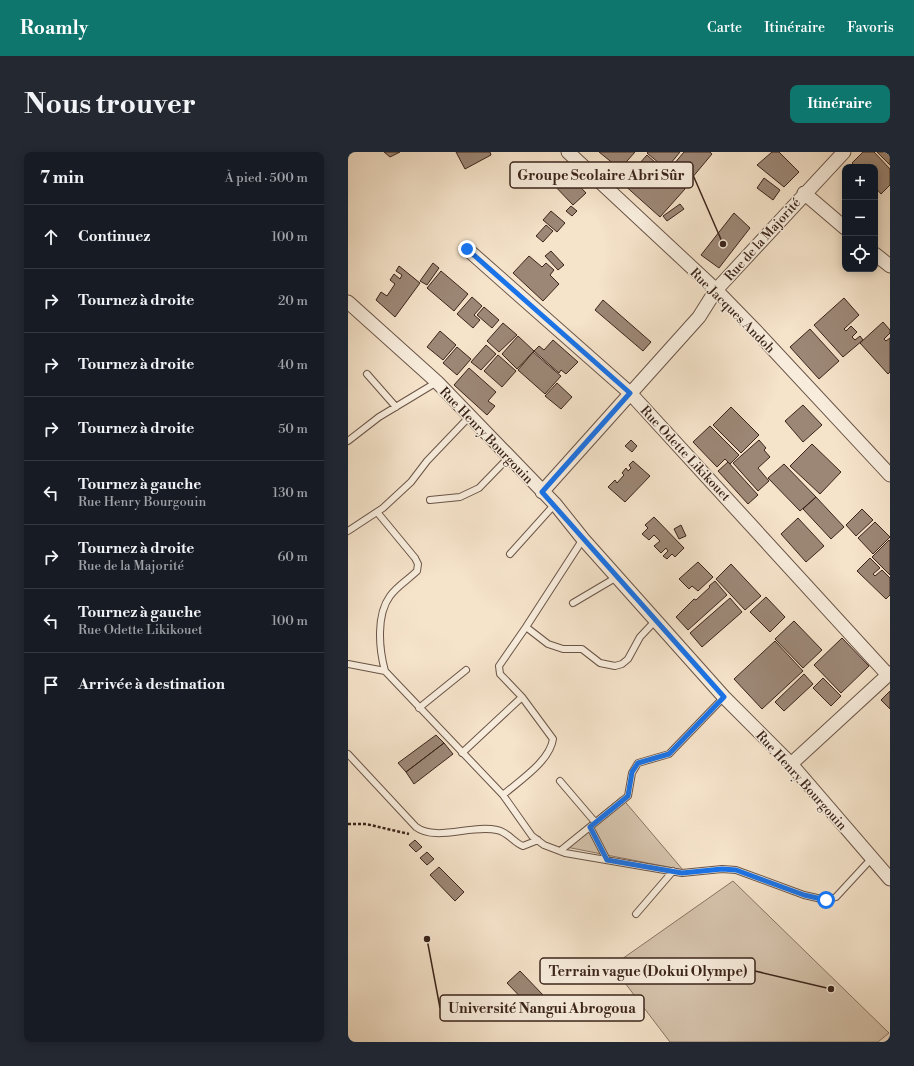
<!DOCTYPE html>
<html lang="fr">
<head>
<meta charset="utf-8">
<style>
  :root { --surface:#171b24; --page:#242831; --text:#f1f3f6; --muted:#9ea1a6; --line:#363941; --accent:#0f766e }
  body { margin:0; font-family:"Libre Bodoni",serif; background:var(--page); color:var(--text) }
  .controls { position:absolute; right:12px; top:12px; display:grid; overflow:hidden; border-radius:8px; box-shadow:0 2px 10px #0003 }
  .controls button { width:36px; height:36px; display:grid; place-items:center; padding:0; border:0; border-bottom:1px solid var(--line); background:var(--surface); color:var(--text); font:20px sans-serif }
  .stop { position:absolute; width:12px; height:12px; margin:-9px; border:3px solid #1a73e8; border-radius:50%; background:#fff }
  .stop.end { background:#1a73e8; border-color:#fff; box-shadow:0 1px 4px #0008 }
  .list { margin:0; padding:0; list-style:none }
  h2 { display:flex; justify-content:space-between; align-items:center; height:52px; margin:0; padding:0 16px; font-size:17px }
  h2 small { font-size:13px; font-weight:400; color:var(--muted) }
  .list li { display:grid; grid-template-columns:26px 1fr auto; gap:12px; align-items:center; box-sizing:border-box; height:64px; padding:0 16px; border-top:1px solid var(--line) }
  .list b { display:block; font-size:15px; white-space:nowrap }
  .list p { margin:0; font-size:13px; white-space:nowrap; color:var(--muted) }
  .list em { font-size:13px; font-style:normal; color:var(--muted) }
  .icon { flex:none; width:22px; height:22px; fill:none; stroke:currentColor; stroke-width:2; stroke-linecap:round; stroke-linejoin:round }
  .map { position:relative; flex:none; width:542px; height:890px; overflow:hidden; border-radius:8px }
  header { display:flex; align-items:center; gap:24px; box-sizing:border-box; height:56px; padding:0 20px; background:var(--accent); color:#fff }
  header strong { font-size:19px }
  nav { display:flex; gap:22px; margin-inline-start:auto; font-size:14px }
  .intro { display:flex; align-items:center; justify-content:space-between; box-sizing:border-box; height:96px; padding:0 24px }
  h1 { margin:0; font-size:28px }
  .button { padding:10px 18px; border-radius:8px; background:var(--accent); color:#fff; font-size:14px; font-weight:700 }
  main { display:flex; gap:24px; padding:0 24px }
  aside { flex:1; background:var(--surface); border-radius:8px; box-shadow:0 2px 10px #0003 }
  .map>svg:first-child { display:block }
  .green { fill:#d5c3ac; stroke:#887464 }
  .building { fill:#9c8776; stroke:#3b241b }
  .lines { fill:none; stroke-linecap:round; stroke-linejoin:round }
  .lane-casing { stroke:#6a5447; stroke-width:8 }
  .street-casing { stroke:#6a5447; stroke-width:15 }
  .path { stroke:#3b241b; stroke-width:2.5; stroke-dasharray:3 2; stroke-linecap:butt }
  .lane { stroke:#f8eddd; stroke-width:6 }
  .street { stroke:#f8eddd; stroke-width:13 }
  .route { stroke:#1a73e8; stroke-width:5 }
  .labels { text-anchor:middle; stroke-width:3; stroke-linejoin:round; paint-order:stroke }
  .street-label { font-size:13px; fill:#3b241b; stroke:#f8eddd }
  .leader { fill:none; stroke:#3b241b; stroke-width:1.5 }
  .callout-dot { fill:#3b241b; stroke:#f8eddd; stroke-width:1.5 }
  .callout { fill:#f8eddd; stroke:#3b241b; stroke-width:1.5 }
  .callout-label { font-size:14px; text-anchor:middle; font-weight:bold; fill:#3b241b }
</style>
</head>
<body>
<header>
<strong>Roamly</strong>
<nav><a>Carte</a><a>Itinéraire</a><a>Favoris</a></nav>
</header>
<div class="intro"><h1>Nous trouver</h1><a class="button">Itinéraire</a></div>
<main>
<aside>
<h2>7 min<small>À pied · 500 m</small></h2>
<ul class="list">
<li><svg class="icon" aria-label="ahead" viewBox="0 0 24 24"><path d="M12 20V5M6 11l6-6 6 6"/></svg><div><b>Continuez</b></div><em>100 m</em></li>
<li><svg class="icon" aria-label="right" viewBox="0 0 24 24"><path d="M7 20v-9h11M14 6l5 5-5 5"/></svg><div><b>Tournez à droite</b></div><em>20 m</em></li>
<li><svg class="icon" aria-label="right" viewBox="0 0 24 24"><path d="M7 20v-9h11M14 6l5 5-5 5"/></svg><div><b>Tournez à droite</b></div><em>40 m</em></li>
<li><svg class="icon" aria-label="right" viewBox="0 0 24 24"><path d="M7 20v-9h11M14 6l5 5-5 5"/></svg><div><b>Tournez à droite</b></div><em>50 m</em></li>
<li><svg class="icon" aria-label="left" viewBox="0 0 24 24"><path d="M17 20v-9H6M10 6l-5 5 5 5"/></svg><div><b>Tournez à gauche</b><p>Rue Henry Bourgouin</p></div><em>130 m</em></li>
<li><svg class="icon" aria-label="right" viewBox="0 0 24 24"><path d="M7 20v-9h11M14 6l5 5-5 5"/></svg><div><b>Tournez à droite</b><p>Rue de la Majorité</p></div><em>60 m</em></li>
<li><svg class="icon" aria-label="left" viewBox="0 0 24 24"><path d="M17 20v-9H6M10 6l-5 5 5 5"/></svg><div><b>Tournez à gauche</b><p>Rue Odette Likikouet</p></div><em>100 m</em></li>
<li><svg class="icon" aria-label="arrive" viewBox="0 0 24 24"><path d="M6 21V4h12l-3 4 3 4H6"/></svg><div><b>Arrivée à destination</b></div></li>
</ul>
</aside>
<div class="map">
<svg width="542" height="890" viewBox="0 0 542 890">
  <rect width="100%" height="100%" fill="#f5e3ca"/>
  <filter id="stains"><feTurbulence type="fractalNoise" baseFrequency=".005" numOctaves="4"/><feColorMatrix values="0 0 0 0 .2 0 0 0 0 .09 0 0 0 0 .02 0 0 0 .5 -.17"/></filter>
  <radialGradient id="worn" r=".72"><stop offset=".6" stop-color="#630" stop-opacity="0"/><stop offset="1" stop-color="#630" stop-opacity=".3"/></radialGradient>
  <path class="green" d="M273 645 335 718 213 694Z
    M385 729 541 881 530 890H322L264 814Z"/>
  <path class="building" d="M36 0H52L42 5Z
    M108 0H142L143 3 117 17Z
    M251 0H287L272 17Z
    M300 0H332L318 17 299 1Z
    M336 0H362L364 2 338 33 320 19Z
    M424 0H431L451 20 436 35 409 13Z
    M515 0H526L542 17V33L533 42 527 35V15H508L504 11Z
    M529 0H542V13Z
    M299 3 337 37 312 65 274 31Z
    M221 23 238 41 225 53 203 30Z
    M416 26 432 38 425 48 409 36Z
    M332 52 336 57 319 69 315 64Z
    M223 54 229 59 224 64 218 59Z
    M203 59 217 71 209 80 195 68Z
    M386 61 402 76 371 116 353 103Z
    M198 73 205 79 195 90 188 84Z
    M203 99 216 113 210 118 197 104Z
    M181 104 194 115 198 111 206 118 202 123 211 132 195 149 165 121Z
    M85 111 91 116 79 133 72 129Z
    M51 114 72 131 47 165 28 148 33 140 39 144 47 132 42 128 46 122 52 127 54 123 48 119Z
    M93 119 120 142 106 159 79 136Z
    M124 145 134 154 126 163 132 168 125 176 109 162Z
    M496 146 511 163 496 177 498 179 503 174 509 180 504 185 507 188 512 184 515 188 495 205 466 173Z
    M255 148 303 190 295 199 247 158Z
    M136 155 151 168 144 176 129 163Z
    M535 170 542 178V181L536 187 538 189 542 186V220L540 222 512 191Z
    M155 171 169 183 151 200 139 189Z
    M462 177 491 209 471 227 442 195Z
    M92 179 108 193 95 208 79 195Z
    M170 184 186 199 169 217 154 202Z
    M205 188 230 210 218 222 213 218 211 221 186 199 191 194 196 198Z
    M138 193 148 202 133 218 123 210Z
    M109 195 123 207 109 223 95 211Z
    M185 200 213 224 197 242 170 218Z
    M150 203 168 219 154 235 136 219Z
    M121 216 148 240 140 249 147 254 139 263 106 233Z
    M209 231 224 245 213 257 197 244Z
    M455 253 474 273 455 290 437 269Z
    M383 255 411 283 393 301 365 273Z
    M362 274 391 303 382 312 377 307 369 315 345 290Z
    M283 288 289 294 284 300 277 294Z
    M411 288 418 296 416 298 422 305 410 316 421 329 410 339 385 311Z
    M464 292 493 320 472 342 442 314Z
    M285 309 302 324 277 350 260 335 267 328 269 331 276 323 274 321 278 316 280 319 283 316 281 313Z
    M380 310 410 343 400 352 370 319Z
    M436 312 468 345 452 359 420 326Z
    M468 345 496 375 483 387 455 357Z
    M514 357 525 368 508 384 498 373Z
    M306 365 336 396 327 405 324 402 319 407 315 404 320 399 318 396 313 401 306 394 312 389 306 383 301 388 294 382 300 376 297 373Z
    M450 366 476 394 458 410 433 382Z
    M527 370 542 385 525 402 510 386Z
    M333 373 338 384 331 387 326 377Z
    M541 388 542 389V423L524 405Z
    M522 406 532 416 525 422 527 424 534 418 542 426V443L538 447 509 419Z
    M350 410 365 425 350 439 344 434 341 437 331 427Z
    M383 412 413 444 397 458 368 427Z
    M367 429 379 443 340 478 328 465 346 447 348 448 362 435 361 434Z
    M418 445 437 465 422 480 402 460Z
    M382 446 394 460 354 495 342 481Z
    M446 469 474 498 455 516 427 487Z
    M494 486 521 514 493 541 466 513Z
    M427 489 455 519 414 557 386 527Z
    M456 522 465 532 436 559 427 550Z
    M475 526 493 544 483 554 465 536Z
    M542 539V557L533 548Z
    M88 583 96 591 58 620 50 611Z
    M96 591 105 602 66 632 58 620Z
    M67 688 74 695 68 700 61 693Z
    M79 700 86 707 79 713 72 706Z
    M91 715 116 740 107 749 82 723Z
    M172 819 195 843 182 855 159 831Z"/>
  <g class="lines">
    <defs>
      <path id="lane" d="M19 222 48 255
        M0 289 31 265 89 230
        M82 348 112 345 131 336 161 305
        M29 360 67 406 70 412 69 419C61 427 49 434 42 444 28 463 31 497 37 519L155 643 184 684 196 693 217 701 334 721 374 717 388 718 456 743 478 748 488 745 524 706
        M0 379 35 356 63 330 79 309 122 264
        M162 402 207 352
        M225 451 269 425
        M178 475 200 492 215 497H234L252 511 267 514 274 512 280 507 292 485 308 468
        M0 512 37 519
        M71 556 118 518
        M114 601 174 545
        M0 602 68 675C88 690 124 672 149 678 160 680 165 690 175 694L190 688
        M212 629 247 670
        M155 643C171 629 202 609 205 587L174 545 152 522 151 514 178 475 235 387
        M242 675 259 708
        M212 699 280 644 284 621 290 611 321 602 376 545
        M288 762 325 719"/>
      <path id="street" d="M220 0 368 138 408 179 542 323
        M456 41 497 76
        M119 97 282 241 540 523
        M527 102 542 114
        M0 150 89 230 207 352 235 387 376 545 443 612 542 727
        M194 340 351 165 368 138 496 0
        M443 612 542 521"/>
    </defs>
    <use href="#lane" class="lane-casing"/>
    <use href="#street" class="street-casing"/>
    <path class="path" d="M0 672H18L61 682"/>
    <use href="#lane" class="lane"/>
    <use href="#street" class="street"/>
  </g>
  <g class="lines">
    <path class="route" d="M119 97 282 241 194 340 376 545 321 602 290 611 284 620 280 644 242 675 259 708 334 721 374 717 388 718 456 743 478 748"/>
  </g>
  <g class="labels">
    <g class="street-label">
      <text transform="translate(414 87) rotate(-48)" y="5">Rue de la Majorité</text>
      <text transform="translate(385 158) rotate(45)" y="5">Rue Jacques Andoh</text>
      <text transform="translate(139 283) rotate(46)" y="5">Rue Henry Bourgouin</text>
      <text transform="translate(338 301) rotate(47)" y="5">Rue Odette Likikouet</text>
      <text transform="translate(454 628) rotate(48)" y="5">Rue Henry Bourgouin</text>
    </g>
  </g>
  <path class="leader" d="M375 92L345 23M483 837L407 819M79 787L92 856"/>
  <g class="callout-dot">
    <circle cx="375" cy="92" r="4"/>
    <circle cx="483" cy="837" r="4"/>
    <circle cx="79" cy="787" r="4"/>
  </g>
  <g class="callout">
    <rect x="162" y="10" width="183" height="26" rx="4"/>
    <rect x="192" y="806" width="215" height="26" rx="4"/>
    <rect x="92" y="843" width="204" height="26" rx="4"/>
  </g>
  <g class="callout-label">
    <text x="253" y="28">Groupe Scolaire Abri Sûr</text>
    <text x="300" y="824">Terrain vague (Dokui Olympe)</text>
    <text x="194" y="861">Université Nangui Abrogoua</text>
  </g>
  <rect width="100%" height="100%" filter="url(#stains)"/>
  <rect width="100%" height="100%" fill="url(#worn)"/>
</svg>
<div class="controls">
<button>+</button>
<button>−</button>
<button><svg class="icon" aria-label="locate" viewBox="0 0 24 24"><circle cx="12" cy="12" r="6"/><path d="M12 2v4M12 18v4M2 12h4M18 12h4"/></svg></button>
</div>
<div class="stop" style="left:478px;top:748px"></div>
<div class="stop end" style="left:119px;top:97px"></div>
</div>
</main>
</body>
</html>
